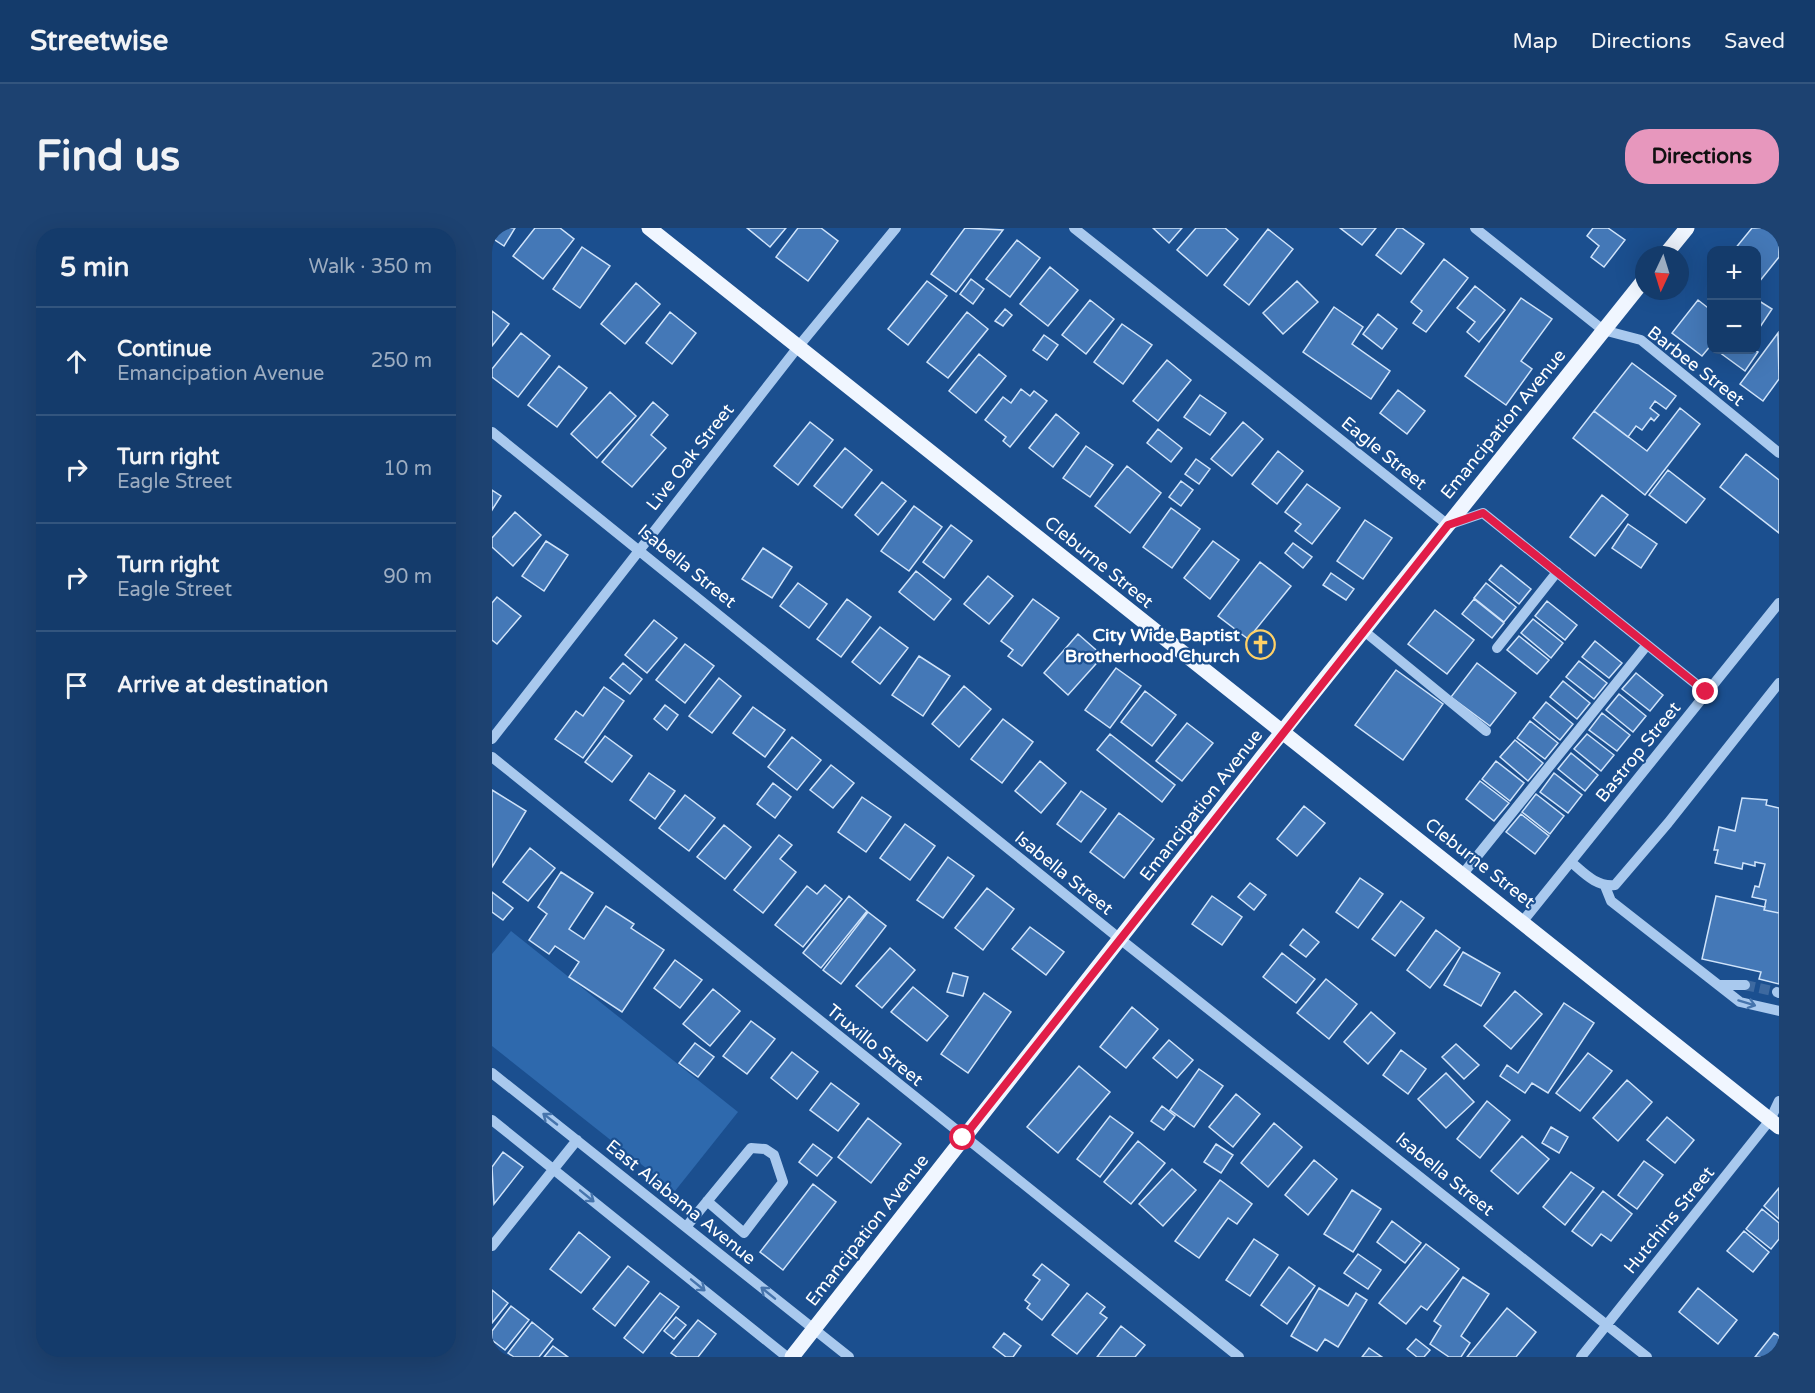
<!DOCTYPE html>
<html lang="en">
<head>
<meta charset="utf-8">
<style>
  :root { --surface:#143b6b; --page:#1d4271; --text:#f1f3f6; --muted:#9dadc1; --line:#33557e; --accent:#e797bd }
  body { margin:0; font-family:"Varela Round",sans-serif; background:var(--page); color:var(--text) }
  .controls { position:absolute; right:18px; top:18px; display:grid; overflow:hidden; border-radius:12px; box-shadow:0 6px 24px #0002 }
  .controls button { width:54px; height:54px; display:grid; place-items:center; padding:0; border:0; border-bottom:2px solid var(--line); background:var(--surface); color:var(--text); font:30px sans-serif }
  .compass { position:absolute; left:1143px; top:18px; width:54px; height:54px; border-radius:50%; background:var(--surface); box-shadow:0 6px 24px #0002; rotate:184deg }
  .stop { position:absolute; width:18px; height:18px; margin:-14px; border:4px solid #e11d48; border-radius:50%; background:#fff }
  .stop.end { background:#e11d48; border-color:#fff; box-shadow:0 2px 6px #0008 }
  .list { margin:0; padding:0; list-style:none }
  h2 { display:flex; justify-content:space-between; align-items:center; height:78px; margin:0; padding:0 24px; font-size:26px }
  h2 small { font-size:20px; font-weight:400; color:var(--muted) }
  .list li { display:grid; grid-template-columns:39px 1fr auto; gap:18px; align-items:center; box-sizing:border-box; height:108px; padding:0 24px; border-top:2px solid var(--line) }
  .list b { display:block; font-size:22px; white-space:nowrap }
  .list p { margin:0; font-size:20px; white-space:nowrap; color:var(--muted) }
  .list em { font-size:20px; font-style:normal; color:var(--muted) }
  .icon { flex:none; width:33px; height:33px; fill:none; stroke:currentColor; stroke-width:2; stroke-linecap:round; stroke-linejoin:round }
  .map { position:relative; flex:none; width:1287px; height:1129px; overflow:hidden; border-radius:24px }
  header { display:flex; align-items:center; gap:36px; box-sizing:border-box; height:84px; padding:0 30px; background:var(--surface); border-bottom:2px solid var(--line) }
  header strong { font-size:28px }
  nav { display:flex; gap:33px; margin-inline-start:auto; font-size:21px }
  .intro { display:flex; align-items:center; justify-content:space-between; box-sizing:border-box; height:144px; padding:0 36px }
  h1 { margin:0; font-size:42px }
  .button { padding:15px 27px; border-radius:24px; background:var(--accent); color:#111; font-size:21px; font-weight:700 }
  main { display:flex; gap:36px; padding:0 36px }
  aside { flex:1; background:var(--surface); border-radius:24px; box-shadow:0 6px 24px #0002 }
  .map>svg:first-child { display:block }
  .green { fill:#2e69ad }
  .building { fill:#4478b7; stroke:#cfe3fa; stroke-width:1.5 }
  .lines { fill:none; stroke-linecap:round; stroke-linejoin:round }
  .minor-tunnel { stroke:#3d69a0; stroke-width:10; stroke-dasharray:10 5; stroke-linecap:butt }
  .minor { stroke:#a9c9ee; stroke-width:10 }
  .major { stroke:#f0f6ff; stroke-width:15 }
  .oneway { stroke:#4674ac }
  .route { stroke:#e11d48; stroke-width:8 }
  .labels { text-anchor:middle; stroke-width:4.5; stroke-linejoin:round; paint-order:stroke }
  .street-label { font-size:18px; fill:#fff; stroke:#1b4f8f }
  .poi-label { font-size:18px; font-weight:bold; fill:#fff; stroke:#1b4f8f; text-anchor:end }
</style>
</head>
<body>
<header>
<strong>Streetwise</strong>
<nav><a>Map</a><a>Directions</a><a>Saved</a></nav>
</header>
<div class="intro"><h1>Find us</h1><a class="button">Directions</a></div>
<main>
<aside>
<h2>5 min<small>Walk · 350 m</small></h2>
<ul class="list">
<li><svg class="icon" aria-label="ahead" viewBox="0 0 24 24"><path d="M12 20V5M6 11l6-6 6 6"/></svg><div><b>Continue</b><p>Emancipation Avenue</p></div><em>250 m</em></li>
<li><svg class="icon" aria-label="right" viewBox="0 0 24 24"><path d="M7 20v-9h11M14 6l5 5-5 5"/></svg><div><b>Turn right</b><p>Eagle Street</p></div><em>10 m</em></li>
<li><svg class="icon" aria-label="right" viewBox="0 0 24 24"><path d="M7 20v-9h11M14 6l5 5-5 5"/></svg><div><b>Turn right</b><p>Eagle Street</p></div><em>90 m</em></li>
<li><svg class="icon" aria-label="arrive" viewBox="0 0 24 24"><path d="M6 21V4h12l-3 4 3 4H6"/></svg><div><b>Arrive at destination</b></div></li>
</ul>
</aside>
<div class="map">
<svg width="1287" height="1129" viewBox="0 0 1287 1129">
  <rect width="100%" height="100%" fill="#1b4f8f"/>
  <path class="green" d="M19 703 246 884 183 963 0 818V726Z"/>
  <path class="building" d="M0 0H23L12 18 0 10Z
    M43 0H68L82 11 51 51 21 28Z
    M255 0H294L278 19Z
    M306 0H329L346 13 316 53 284 29Z
    M473 0 511 2 464 64 439 46Z
    M661 0H690L677 15Z
    M704 0H733L746 11 715 48 685 22Z
    M848 0H884L870 17Z
    M905 0H910L932 16 909 46 884 27Z
    M1101 0H1116L1133 12 1112 39 1099 29 1107 18 1095 8Z
    M1260 0H1287V29L1267 54 1264 52V22H1242Z
    M776 1 801 21 757 77 732 57Z
    M525 12 548 30 518 69 494 51Z
    M90 19 118 38 88 80 61 61Z
    M952 31 976 50 934 104 921 95 930 83 919 74Z
    M558 39 586 62 556 98 528 76Z
    M479 51 492 61 481 76 468 66Z
    M435 53 455 68 416 117 396 101Z
    M805 53 826 74 791 106 771 85Z
    M144 55 168 76 133 116 109 96Z
    M983 58 1013 82 987 114 975 104 983 94 965 80Z
    M1029 70 1060 91 1029 133 1040 141 1014 177 973 148Z
    M1264 71 1280 81 1264 105Z
    M598 72 622 91 594 126 570 107Z
    M1206 72 1220 83V116L1210 128 1180 105Z
    M842 79 871 99 860 116 898 143 879 171 811 124Z
    M513 81 520 87 511 98 503 93Z
    M0 83 17 96 0 118Z
    M178 84 204 105 180 136 154 115Z
    M475 84 496 101 456 150 435 134Z
    M886 86 905 101 890 121 871 106Z
    M630 96 660 117 631 156 602 134Z
    M29 105 58 128 26 169 0 149V141Z
    M1286 105 1287 151 1271 173 1248 156Z
    M552 107 566 117 555 132 541 122Z
    M1229 122H1262L1266 124 1253 143 1227 124Z
    M487 126 514 148 484 185 457 163Z
    M675 132 699 152 666 193 641 173Z
    M1140 135 1184 168 1174 181 1163 173 1158 180 1167 187 1162 193 1159 190 1150 202 1144 198 1136 209 1102 183Z
    M67 138 95 160 65 199 36 177Z
    M529 161 538 168 542 163 555 173 518 219 511 213 514 209 493 192 511 169 519 175Z
    M906 162 933 183 915 206 888 185Z
    M118 164 144 188 105 230 79 206Z
    M708 167 734 185 718 207 692 189Z
    M161 174 176 187 159 207 174 220 140 259 110 234Z
    M1188 180 1208 196 1153 267 1081 210 1102 183 1155 223Z
    M564 186 587 205 561 239 537 220Z
    M318 194 341 212 306 257 282 238Z
    M751 194 771 211 740 248 719 231Z
    M666 201 690 220 679 234 655 215Z
    M594 218 621 237 598 269 571 250Z
    M353 220 380 242 350 280 322 258Z
    M786 223 811 243 785 276 760 256Z
    M1254 226 1287 252V305L1228 259Z
    M704 231 718 241 707 256 693 246Z
    M635 238 669 265 638 305 603 278Z
    M1176 242 1213 271 1194 295 1157 267Z
    M689 253 701 262 689 278 677 269Z
    M390 254 414 273 386 307 363 287Z
    M815 256 848 280 820 316 803 303 809 296 793 284Z
    M0 262 9 268 0 282Z
    M1110 267 1136 287 1103 328 1078 309Z
    M422 278 450 299 417 343 389 323Z
    M679 280 708 301 680 340 651 319Z
    M23 284 49 307 21 338 0 319V310Z
    M873 292 900 310 871 351 845 333Z
    M1136 296 1165 316 1149 340 1120 320Z
    M459 297 480 313 452 350 431 334Z
    M54 313 76 327 52 363 30 348Z
    M721 313 747 332 718 371 692 350Z
    M801 315 820 329 811 340 793 325Z
    M271 320 300 339 280 370 250 351Z
    M768 334 799 358 756 411 726 388Z
    M1009 337 1039 361 1027 376 997 352Z
    M424 343 459 371 442 392 407 364Z
    M839 345 862 361 854 372 831 357Z
    M496 348 521 368 497 396 472 376Z
    M306 355 335 376 317 400 288 378Z
    M994 355 1024 379 1012 394 982 370Z
    M5 369 29 388 5 416 0 412V375Z
    M355 371 379 389 349 429 325 411Z
    M541 371 567 390 530 438 516 428 521 422 509 413Z
    M982 371 1012 395 1000 410 970 386Z
    M1055 373 1085 397 1073 412 1043 388Z
    M943 382 982 412 955 446 916 416Z
    M1041 391 1071 415 1059 430 1029 405Z
    M162 392 185 410 155 445 133 427Z
    M388 399 416 420 388 456 360 434Z
    M586 406 611 428 576 467 552 445Z
    M1027 408 1057 432 1045 446 1015 422Z
    M1103 413 1130 435 1117 450 1090 429Z
    M193 416 222 438 193 475 164 452Z
    M427 428 458 448 431 488 400 467Z
    M1087 433 1115 455 1102 471 1074 449Z
    M131 435 150 451 138 466 118 450Z
    M985 435 1024 465 998 498 959 469Z
    M624 440 649 458 618 500 593 482Z
    M904 442 951 476 911 532 863 497Z
    M1144 445 1171 467 1158 483 1130 461Z
    M227 450 249 468 220 505 197 488Z
    M1071 453 1098 475 1085 491 1058 469Z
    M472 458 499 481 467 519 440 496Z
    M112 459 132 473 91 530 63 511 84 483 91 488Z
    M653 463 684 487 660 518 629 494Z
    M1127 466 1154 488 1141 504 1114 482Z
    M1054 474 1081 496 1068 512 1041 490Z
    M173 477 186 487 175 502 162 491Z
    M261 479 293 502 273 529 241 505Z
    M1110 485 1138 507 1125 523 1097 502Z
    M511 491 541 514 510 555 479 531Z
    M1038 493 1066 515 1053 531 1025 510Z
    M695 495 721 515 690 553 664 533Z
    M618 506 683 557 670 574 605 522Z
    M1095 506 1122 527 1109 543 1082 521Z
    M113 508 140 528 120 554 93 534Z
    M300 509 329 532 305 562 276 539Z
    M1023 512 1051 535 1036 553 1008 529Z
    M1079 525 1106 547 1093 563 1066 541Z
    M548 533 574 555 549 585 523 563Z
    M1004 533 1032 555 1018 573 990 551Z
    M339 537 362 555 341 580 318 562Z
    M157 545 183 563 163 591 138 572Z
    M1062 545 1090 567 1076 585 1048 564Z
    M988 553 1017 575 1002 593 974 571Z
    M281 555 299 569 283 590 265 576Z
    M0 562 34 583 0 639Z
    M589 563 614 581 589 614 565 596Z
    M1044 566 1072 588 1058 606 1030 584Z
    M193 567 223 590 197 623 167 600Z
    M370 569 399 589 374 624 346 604Z
    M1250 570 1275 572 1274 577 1287 580V685L1272 682 1274 672 1260 669 1263 658 1267 659 1273 636 1263 634V638L1251 635 1250 641 1223 635 1226 622H1222L1227 599 1243 603Z
    M812 578 833 595 805 628 785 611Z
    M627 585 662 611 632 650 598 624Z
    M1029 586 1057 608 1043 626 1014 604Z
    M413 596 443 618 418 652 388 630Z
    M232 597 259 619 233 651 205 629Z
    M287 607 300 617 288 631 304 644 271 685 242 662Z
    M38 620 63 640 36 673 11 654Z
    M456 629 482 648 451 690 425 672Z
    M69 644 101 665 77 701 92 711 114 678 142 696 139 700 172 722 130 784 77 749 87 734 63 718 57 726 37 712 55 686 46 679Z
    M868 650 891 666 866 700 844 684Z
    M758 655 774 667 762 682 746 669Z
    M333 657 350 671 311 719 283 697 315 658 325 666Z
    M495 660 522 681 491 722 463 700Z
    M0 664 21 680 11 692 0 684Z
    M357 668 375 683 329 740 311 725Z
    M720 668 750 689 730 717 700 696Z
    M1224 668 1273 679 1272 682 1287 685V756L1267 751 1269 744 1210 731Z
    M909 673 932 690 903 728 880 711Z
    M376 684 394 698 349 756 331 742Z
    M538 699 572 724 554 747 520 721Z
    M811 701 827 714 814 729 798 717Z
    M944 702 968 720 938 760 915 742Z
    M398 720 423 742 390 780 364 758Z
    M971 724 1008 745 989 778 952 757Z
    M790 725 823 751 804 775 771 749Z
    M183 732 210 752 188 780 162 760Z
    M461 745 476 749 471 768 455 764Z
    M834 751 865 776 837 811 805 785Z
    M421 759 456 788 435 813 399 784Z
    M221 761 248 783 218 818 191 796Z
    M1023 763 1050 786 1019 821 992 798Z
    M492 765 519 784 476 845 449 826Z
    M1072 775 1102 795 1056 865 1040 855 1033 865 1008 848 1015 837 1026 845Z
    M640 779 666 801 634 840 608 819Z
    M879 784 903 805 876 836 852 814Z
    M259 793 283 811 255 846 231 828Z
    M677 812 701 832 685 850 661 830Z
    M203 815 222 829 206 849 187 835Z
    M964 816 987 837 972 851 950 829Z
    M909 822 934 841 916 866 891 847Z
    M300 824 326 844 305 871 279 850Z
    M1096 825 1120 843 1088 883 1064 865Z
    M587 838 618 864 566 925 535 899Z
    M707 841 731 858 702 899 678 882Z
    M954 845 982 874 954 900 926 871Z
    M1135 852 1160 874 1126 913 1101 890Z
    M339 855 367 876 346 903 318 882Z
    M744 866 768 886 741 919 717 899Z
    M995 873 1018 892 988 930 965 911Z
    M670 878 683 888 672 902 659 893Z
    M618 888 641 905 608 949 585 931Z
    M1175 889 1202 912 1183 935 1155 912Z
    M376 890 409 916 379 955 346 929Z
    M782 895 810 919 776 959 749 935Z
    M1059 899 1076 909 1067 925 1050 915Z
    M1030 908 1057 931 1026 966 999 943Z
    M646 913 673 935 639 976 612 954Z
    M321 916 340 930 325 948 307 934Z
    M724 916 741 927 729 945 712 934Z
    M11 924 31 939 2 976 0 939Z
    M822 932 845 951 816 987 793 967Z
    M1152 933 1171 947 1145 981 1126 967Z
    M680 941 704 962 671 998 647 976Z
    M1079 944 1102 960 1073 997 1051 979Z
    M728 952 760 976 745 996 736 990 707 1030 683 1013Z
    M321 956 344 974 291 1042 268 1024Z
    M1287 960V991L1272 978Z
    M860 962 889 981 861 1024 832 1006Z
    M1111 963 1140 986 1119 1013 1109 1006 1100 1018 1080 1003Z
    M1270 981 1287 995V1011L1279 1021 1254 1001Z
    M900 993 929 1015 913 1035 885 1014Z
    M1252 1003 1277 1024 1261 1044 1235 1023Z
    M87 1004 118 1029 89 1065 58 1041Z
    M762 1011 786 1027 758 1068 734 1052Z
    M934 1016 967 1041 935 1082 929 1078 914 1096 887 1075Z
    M866 1026 889 1042 876 1061 852 1045Z
    M550 1036 577 1057 550 1092 535 1080 538 1076 533 1072 548 1052 541 1047Z
    M136 1038 157 1054 123 1098 101 1081Z
    M797 1039 823 1058 795 1096 769 1077Z
    M971 1049 997 1066 969 1108 978 1115 969 1129H957L938 1116 949 1098 942 1093Z
    M827 1060 856 1078 864 1065 875 1072 846 1119 833 1111 825 1123 799 1108Z
    M1206 1060 1245 1092 1226 1116 1187 1084Z
    M0 1062 16 1075 0 1095Z
    M168 1065 187 1079 151 1125 132 1110Z
    M595 1065 613 1079 608 1085 615 1090 585 1126 560 1107Z
    M19 1078 37 1092 13 1122 0 1112V1103Z
    M1015 1080 1044 1104 1024 1129H975Z
    M184 1089 194 1097 182 1111 172 1103Z
    M206 1092 224 1106 206 1129H185L179 1125Z
    M40 1094 61 1111 47 1129H22L16 1125Z
    M629 1098 653 1117 643 1129H605Z
    M512 1105 529 1118 521 1129H514L501 1119Z
    M1282 1105 1287 1108V1129H1263Z
    M924 1111 938 1122 932 1129H925L915 1121Z
    M61 1118 76 1129H52Z
    M877 1120 890 1129H870Z"/>
  <g class="lines">
    <path class="minor-tunnel" d="M1253 757 1285 764"/>
    <path class="minor" d="M582 0 956 297 991 285 1214 464
      M983 0 1111 102 1149 112 1287 225
      M0 204 628 711 1155 1129
      M872 403 994 503
      M1005 420 1065 344
      M0 511 306 119 404 0
      M0 529 747 1129
      M1079 634C1092 645 1104 659 1123 657L1176 595 1287 455
      M970 647 1155 417
      M1113 658 1119 673 1248 774 1287 783
      M1031 693 1287 375
      M1227 757H1253
      M1285 764 1287 765
      M0 845 357 1129
      M0 892 295 1129
      M194 999 259 920 273 921 282 927 291 954 252 1005 215 973
      M0 1018 85 912
      M1089 1129 1278 892 1287 873"/>
    <path class="major" d="M157 0 1287 899
      M1173 27 1195 0
      M300 1129 771 528 1152 52"/>
  </g>
  <defs><path id="oneway-shaft" d="M-6 0H5M1.5-3L5.5 0L1.5 3" fill="none" stroke-width="1.6" stroke-linecap="round" stroke-linejoin="round" transform="scale(1.5)"/></defs>
  <g class="oneway">
    <use href="#oneway-shaft" transform="translate(1255 775) rotate(17)"/>
    <use href="#oneway-shaft" transform="translate(58 891) rotate(-142)"/>
    <use href="#oneway-shaft" transform="translate(95 968) rotate(39)"/>
    <use href="#oneway-shaft" transform="translate(206 1057) rotate(39)"/>
    <use href="#oneway-shaft" transform="translate(276 1065) rotate(-141)"/>
  </g>
  <g class="lines">
    <path class="route" d="M471 910 956 297 991 285 1214 464"/>
  </g>
  <defs>
    <symbol id="church-ring" viewBox="-11 -11 22 22"><circle r="9.5" fill="#1b4f8f" stroke="#ffd166" stroke-width="1.5"/><path d="M-1.2-6h2.4v3.5h3.3v2.4h-3.3V6h-2.4V-.1h-3.3v-2.4h3.3Z" fill="#ffd166"/></symbol>
  </defs>
  <g fill-rule="evenodd">
    <use href="#church-ring" x="752" y="400" width="33" height="33"/>
  </g>
  <g class="labels">
    <g class="street-label">
      <text transform="translate(1204 138) rotate(38)" y="6">Barbee Street</text>
      <text transform="translate(1011 196) rotate(-51)" y="6">Emancipation Avenue</text>
      <text transform="translate(892 225) rotate(39)" y="6">Eagle Street</text>
      <text transform="translate(198 229) rotate(-52)" y="6">Live Oak Street</text>
      <text transform="translate(607 334) rotate(39)" y="6">Cleburne Street</text>
      <text transform="translate(195 338) rotate(39)" y="6">Isabella Street</text>
      <text transform="translate(1146 524) rotate(-51)" y="6">Bastrop Street</text>
      <text transform="translate(709 577) rotate(-52)" y="6">Emancipation Avenue</text>
      <text transform="translate(988 635) rotate(38)" y="6">Cleburne Street</text>
      <text transform="translate(572 645) rotate(39)" y="6">Isabella Street</text>
      <text transform="translate(383 817) rotate(39)" y="6">Truxillo Street</text>
      <text transform="translate(953 946) rotate(39)" y="6">Isabella Street</text>
      <text transform="translate(189 974) rotate(39)" y="6">East Alabama Avenue</text>
      <text transform="translate(1177 992) rotate(-51)" y="6">Hutchins Street</text>
      <text transform="translate(375 1002) rotate(-52)" y="6">Emancipation Avenue</text>
    </g>
    <g class="poi-label">
      <text x="748" y="413">City Wide Baptist<tspan x="748" dy="21">Brotherhood Church</tspan></text>
    </g>
  </g>
</svg>
<div class="controls">
<button>+</button>
<button>−</button>
</div>
<svg class="compass" viewBox="-18 -18 36 36"><path d="M0-13l5 13h-10z" fill="#e53935"/><path d="M0 13l5-13h-10z" fill="#9dadc1"/></svg>
<div class="stop" style="left:471px;top:910px"></div>
<div class="stop end" style="left:1214px;top:464px"></div>
</div>
</main>
</body>
</html>
